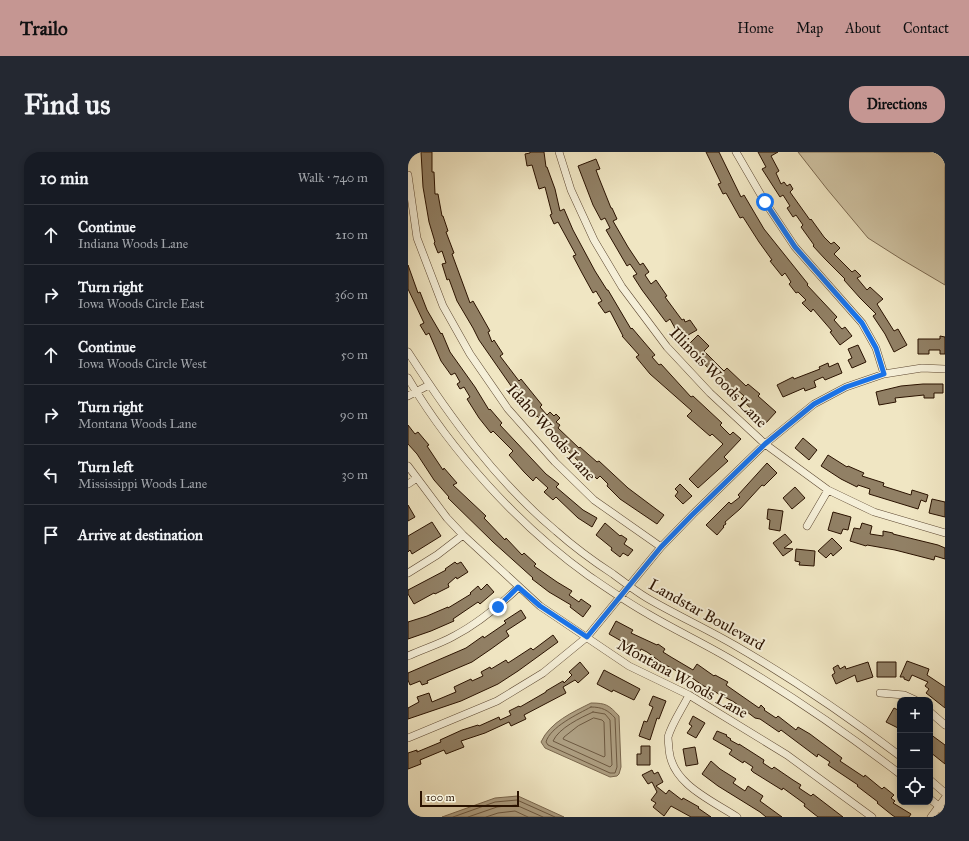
<!DOCTYPE html>
<html lang="en">
<head>
<meta charset="utf-8">
<style>
  :root { --surface:#171b24; --page:#242831; --text:#f1f3f6; --muted:#9ea1a6; --line:#363941; --accent:#c59692 }
  body { margin:0; font-family:"IM FELL Great Primer",serif; background:var(--page); color:var(--text) }
  .controls { position:absolute; right:12px; bottom:12px; display:grid; overflow:hidden; border-radius:8px; box-shadow:0 2px 6px #0003 }
  .controls button { width:36px; height:36px; display:grid; place-items:center; padding:0; border:0; border-bottom:1px solid var(--line); background:var(--surface); color:var(--text); font:20px sans-serif }
  .scale { position:absolute; left:12px; bottom:10px; width:99px; box-sizing:border-box; padding-left:4px; border:2px solid #2a1200; border-top:0; font-size:11px; line-height:14px; white-space:nowrap; color:#2a1200; -webkit-text-stroke:3px #f5efd8; paint-order:stroke }
  .stop { position:absolute; width:12px; height:12px; margin:-9px; border:3px solid #1a73e8; border-radius:50%; background:#fff }
  .stop.end { background:#1a73e8; border-color:#fff; box-shadow:0 1px 4px #0008 }
  .list { margin:0; padding:0; list-style:none }
  h2 { display:flex; justify-content:space-between; align-items:center; height:52px; margin:0; padding:0 16px; font-size:17px }
  h2 small { font-size:13px; font-weight:400; color:var(--muted) }
  .list li { display:grid; grid-template-columns:26px 1fr auto; gap:12px; align-items:center; box-sizing:border-box; height:60px; padding:0 16px; border-top:1px solid var(--line) }
  .list b { display:block; font-size:15px; white-space:nowrap }
  .list p { margin:0; font-size:13px; white-space:nowrap; color:var(--muted) }
  .list em { font-size:13px; font-style:normal; color:var(--muted) }
  .icon { flex:none; width:22px; height:22px; fill:none; stroke:currentColor; stroke-width:2; stroke-linecap:round; stroke-linejoin:round }
  .map { position:relative; flex:none; width:537px; height:665px; overflow:hidden; border-radius:16px }
  header { display:flex; align-items:center; gap:24px; box-sizing:border-box; height:56px; padding:0 20px; background:var(--accent); color:#111 }
  header strong { font-size:19px }
  nav { display:flex; gap:22px; margin-inline-start:auto; font-size:14px }
  .intro { display:flex; align-items:center; justify-content:space-between; box-sizing:border-box; height:96px; padding:0 24px }
  h1 { margin:0; font-size:28px }
  .button { padding:10px 18px; border-radius:16px; background:var(--accent); color:#111; font-size:14px; font-weight:700 }
  main { display:flex; gap:24px; padding:0 24px }
  aside { flex:1; background:var(--surface); border-radius:16px; box-shadow:0 2px 6px #0003 }
  .map>svg:first-child { display:block }
  .green { fill:#cec2a2; stroke:#7c6a51 }
  .water { fill:#ad9e81; stroke:#79664d }
  .lines { fill:none; stroke-linecap:round; stroke-linejoin:round }
  .shore { stroke:#6c5840; stroke-width:1 }
  .building { fill:#918065; stroke:#2a1200 }
  .minor-casing { stroke:#5c4731; stroke-width:8 }
  .minor { stroke:#f5efd8; stroke-width:7 }
  .route { stroke:#1a73e8; stroke-width:5 }
  .labels { text-anchor:middle; stroke-width:4; stroke-linejoin:round; paint-order:stroke }
  .street-label { font-size:16px; fill:#2a1200; stroke:#f5efd8 }
</style>
</head>
<body>
<header>
<strong>Trailo</strong>
<nav><a>Home</a><a>Map</a><a>About</a><a>Contact</a></nav>
</header>
<div class="intro"><h1>Find us</h1><a class="button">Directions</a></div>
<main>
<aside>
<h2>10 min<small>Walk · 740 m</small></h2>
<ul class="list">
<li><svg class="icon" aria-label="ahead" viewBox="0 0 24 24"><path d="M12 20V5M6 11l6-6 6 6"/></svg><div><b>Continue</b><p>Indiana Woods Lane</p></div><em>210 m</em></li>
<li><svg class="icon" aria-label="right" viewBox="0 0 24 24"><path d="M7 20v-9h11M14 6l5 5-5 5"/></svg><div><b>Turn right</b><p>Iowa Woods Circle East</p></div><em>360 m</em></li>
<li><svg class="icon" aria-label="ahead" viewBox="0 0 24 24"><path d="M12 20V5M6 11l6-6 6 6"/></svg><div><b>Continue</b><p>Iowa Woods Circle West</p></div><em>50 m</em></li>
<li><svg class="icon" aria-label="right" viewBox="0 0 24 24"><path d="M7 20v-9h11M14 6l5 5-5 5"/></svg><div><b>Turn right</b><p>Montana Woods Lane</p></div><em>90 m</em></li>
<li><svg class="icon" aria-label="left" viewBox="0 0 24 24"><path d="M17 20v-9H6M10 6l-5 5 5 5"/></svg><div><b>Turn left</b><p>Mississippi Woods Lane</p></div><em>30 m</em></li>
<li><svg class="icon" aria-label="arrive" viewBox="0 0 24 24"><path d="M6 21V4h12l-3 4 3 4H6"/></svg><div><b>Arrive at destination</b></div></li>
</ul>
</aside>
<div class="map">
<svg width="537" height="665" viewBox="0 0 537 665">
  <rect width="100%" height="100%" fill="#f0e6c3"/>
  <filter id="stains"><feTurbulence type="fractalNoise" baseFrequency=".005" numOctaves="4"/><feColorMatrix values="0 0 0 0 .2 0 0 0 0 .09 0 0 0 0 .02 0 0 0 .5 -.17"/></filter>
  <radialGradient id="worn" r=".72"><stop offset=".6" stop-color="#630" stop-opacity="0"/><stop offset="1" stop-color="#630" stop-opacity=".3"/></radialGradient>
  <path class="green" d="M390 0H537V133L493 107 460 86 419 37Z"/>
  <path class="water" d="M183 551C198 551 201 553 211 564L213 615 211 622 209 624 202 625 137 596 133 590C142 570 165 560 183 551Z
    M110 644 156 665H34L87 646Z"/>
  <g class="lines">
    <path class="shore" d="M183 555C194 555 200 558 207 566L209 615 207 621H202L140 593 138 590C142 575 170 562 183 555Z
      M185 560 197 562 202 568 204 613 202 615 145 589C151 576 172 566 185 560Z
      M186 566 194 568 196 570 197 604 196 605 155 587 156 585 170 574Z
      M45 665 87 650 109 648 147 665
      M60 665 89 655 108 653 135 665
      M78 665 90 661 107 659 120 665"/>
  </g>
  <path class="building" d="M13 0H24V20H26L27 42H30L34 64H35L40 79 38 80 46 101 44 102 62 151 65 149 73 163 82 179 80 180 84 190 86 188 95 202 92 204 111 229 113 227 134 253 132 255 139 263 142 260 146 264 148 262 152 266 148 270 152 273 150 276 171 296 172 295 189 310 191 309 220 336 256 363 249 372 212 347 199 334 200 332 192 324 189 327 134 274 137 272 129 264 127 265 117 253 119 251 112 242 110 244 71 188 65 176 49 149 41 127 39 128 34 112 38 111 34 99 30 101 26 91 27 90 21 70 15 35Z
    M122 0H136L138 15H139L147 37 152 59 156 57 165 78 187 119 199 138H200L223 177 224 176 247 203 244 205 251 213 253 212 283 245 285 244 314 271 312 273 322 283 325 280 333 287 316 305 320 309 290 336 281 327 315 292 304 282 302 284 279 264 284 259 242 222 228 205 231 203 214 184H215L202 159 197 161 190 151 194 149 188 139 185 141 174 121 165 104 168 103 150 70 146 72 142 63 144 62 137 35 131 37 124 13 119 14 117 2 122 1Z
    M298 0H311L333 45 336 43 356 77 400 132 399 133 429 165 426 168 434 177 437 175 444 184 432 193 422 180 424 179 405 157 403 160 394 151 398 148 390 140 388 141 381 132 383 130 377 121 374 124 362 109 364 108 351 90 335 65 332 66 318 41 315 42 310 32 313 31Z
    M350 0H370L363 4 371 19 368 21 373 32 376 30 379 34 382 32 385 37 382 40 402 68 403 67 416 85 423 92 426 90 432 96 426 102 444 120 447 118 453 124 449 126 459 138 462 135 475 147 469 152 486 179 490 177 499 193 486 200 477 182 465 164 468 162 452 146 436 128 437 127 417 107 405 94 406 93 393 75 395 73 388 63 385 65 379 56 382 54 375 43 372 45 354 17 358 15Z
    M188 7 192 17 188 18 191 26 203 56H204L209 67 205 69 220 95 232 113 235 111 241 120 237 123 243 132 248 128 259 144 257 145 274 168 276 167 277 170 282 168 289 178 273 187 262 167 258 170 234 138 225 124 229 122 222 112 219 114 198 78 202 76 197 66 193 68 185 53 170 14Z
    M0 113 10 141 12 140 19 158 33 182 34 181 42 200 67 235 81 258 82 257 94 271 92 273 138 322 151 332 148 335 175 358 189 366 184 375 170 366 148 345 145 348 136 340 140 336 128 325 125 329 116 320 101 303 105 299 85 279 83 281 71 266 59 247 62 245 56 235 52 237 49 232 52 230 47 221 43 223 33 209 21 181 18 183 12 173 16 171 0 137Z
    M290 183 301 194 296 199 316 219 319 216 338 234 340 232 352 242 350 244 368 260 358 271 333 247 336 244 327 236 323 240 279 194Z
    M532 184 537 185V202H532V198H521V202H510V187H532Z
    M450 193 458 210 444 216 440 208 444 206 440 197Z
    M420 211 421 215 430 211 434 221 417 228 415 225 406 229 408 235 397 239 396 236 375 245 369 233 385 225 386 227 412 217 411 215Z
    M515 232H535V241H526V246H516V243L487 246 488 250 471 253 468 240 493 234Z
    M0 273 7 282 10 280 21 293 19 294 35 318 36 316 49 331 45 333 78 364 76 366 97 388 98 386 114 403 116 401 128 412 126 414 149 430 164 439 161 443 171 450 173 447 183 454 175 465 162 455 163 453 141 440 124 427 125 426 85 390 40 346 41 345 26 328 9 302 0 292Z
    M395 286 409 298 401 308 387 296Z
    M420 303 439 315 440 314 456 321 454 324 476 331 475 334 503 343 504 338 520 343 518 350 513 348 510 357 461 342 462 337 450 333 449 335 433 327 413 314Z
    M359 311 369 321 356 334 354 333 332 357 317 370 318 372 315 374 316 375 309 383 298 373 321 350 323 352 332 345 330 343Z
    M272 332 284 344 275 352 267 344 270 340 267 337Z
    M387 335 397 346 384 357 375 346Z
    M524 347 537 350V365L521 361Z
    M0 353 7 365 0 369Z
    M360 357 375 359 372 379 361 377 362 368 359 367Z
    M425 360 443 365 440 378 435 377 433 382 420 378Z
    M24 370 33 384 4 402 2 398 0 400V384Z
    M197 371 212 384 213 383 219 387 216 392 225 398 220 404 215 401 212 405 203 398 204 396 188 383Z
    M454 371 464 374 462 382 475 384V379L485 381V382L530 393 537 396V407L527 404 526 408 487 398 459 393 458 394 442 389 446 376 452 377Z
    M377 382 384 390 376 396 385 397 375 404 365 391Z
    M424 386 434 396 425 404 423 401 418 406 410 399Z
    M388 397 407 399 406 414 391 413 392 410 387 409Z
    M47 410 49 412 53 410 60 420 49 427 48 425 40 432 41 435 27 442 26 441 6 452 0 442V438L38 418 37 417Z
    M79 432 86 440 72 452 70 450 45 467 46 469 23 479 0 487V470L19 464 40 455V456L63 442 62 441 70 434 73 438Z
    M113 458 118 466 98 479 101 484 83 497 64 510 19 529 20 531 14 533 12 529 2 533 0 528V521L58 496 75 484 76 486 98 471 96 469Z
    M208 469 225 478 223 481 249 493 250 492 257 497 255 500 263 505 285 518 289 512 306 524 307 523 320 530 318 533 351 556 353 553 357 557 356 558 368 566 370 564 388 578 390 575 402 582 434 606 432 609 456 625 457 623 474 637 476 635 486 643 483 646 487 649 485 651 503 662 501 665H487L484 663 469 651 470 650 449 634 450 633 420 613 422 610 410 602 409 605 373 578 371 580 352 567 347 566 326 550 294 533 277 521 276 523 254 511 239 500 233 497 232 499 222 494 201 482Z
    M145 483 150 490 110 519 90 532 53 549 0 567V556L11 550 9 545 21 541 24 550 48 540 46 535 63 527 64 529 75 524 73 520 82 515 83 517 98 508 100 511 123 496 125 498Z
    M499 509 521 517 519 523 537 535V556L518 541 521 537 517 534 520 530 504 523 501 529 496 527V525H492Z
    M172 510 181 521 170 531 167 528 155 535 158 541 116 563 118 567 103 574 101 570 77 581 53 589 56 595 38 602 36 598 12 608 13 612 0 617V601L9 598V600L33 590 32 588 54 578 70 573 71 574 91 565 92 568 103 563 101 559 111 554 112 555 138 540V539L155 529 156 531 164 523 161 520Z
    M460 510 465 525 449 530 447 523 428 532 424 523 427 521 425 516 430 513 432 517 437 514 438 517Z
    M469 510H488V525H469Z
    M196 518 232 537 226 548 205 538 204 540 189 532Z
    M245 544 258 549 251 567 249 566 242 588 231 584 236 569 239 570 245 555 241 553Z
    M486 556 492 559V577L478 570Z
    M285 564 297 571 288 586 279 581 284 574 281 572Z
    M309 579 319 583 318 584 323 587 322 588 331 593V592L356 608 355 611 364 617 366 615 385 628 393 633 391 636 403 644 405 642 435 665H410L396 654 397 652 375 636 374 638 345 620 343 618 345 615 336 609 335 611 321 602 324 598 305 587Z
    M522 582 537 593V612L522 600Z
    M233 594H242V613H229V602H233Z
    M287 595 290 612 278 614 275 597Z
    M303 609 312 617 328 627 325 631 337 639 340 634 355 644 352 649 374 665H358L352 660 310 634 294 622Z
    M244 618 246 622 250 620 255 630 248 634 258 642 261 638 274 648 275 646 291 655 290 656 303 665H283L263 654 256 664 245 655 248 651 243 648 249 640 244 630 240 632 234 623Z"/>
  <g class="lines">
    <defs>
      <path id="minor" d="M151 0 163 38 186 88 214 135 259 195 302 241 357 292 420 338 466 360 537 381
        M328 0 357 50 387 95 454 171 468 196 476 222
        M0 23 9 86 35 154 62 202 100 257 147 310 186 348 253 395
        M0 200C42 265 88 329 148 379 166 395 185 409 205 422 216 430 227 439 239 446 268 463 299 477 328 494 385 527 439 564 492 604
        M0 226C42 298 112 375 181 424 200 437 220 451 240 462 267 478 295 491 322 507 381 542 437 580 492 622
        M0 244 21 233
        M0 314 39 366 55 383 132 454 221 514 281 543 379 603 464 665
        M0 332 9 326
        M399 374 420 338
        M0 421 29 403 55 383
        M0 504C15 497 32 492 46 484 71 471 91 454 111 435
        M472 541 496 543 507 548
        M281 543C274 557 264 571 260 585 260 589 261 594 261 598 264 632 303 648 329 665
        M522 560 537 573
        M0 586 89 549 135 521 179 485 253 395 285 362 357 292 406 252 438 235 476 222 514 216 537 217
        M522 628 537 641
        M522 647 537 659
        M523 665 537 646"/>
    </defs>
    <use href="#minor" class="minor-casing"/>
    <use href="#minor" class="minor"/>
  </g>
  <g class="lines">
    <path class="route" d="M90 455 110 435 132 454 179 485 253 395 283 364 357 292 406 252 438 235 476 222 468 196 454 171 387 95 357 50"/>
  </g>
  <g class="labels">
    <g class="street-label">
      <text transform="translate(311 225) rotate(46)" y="6">Illinois Woods Lane</text>
      <text transform="translate(144 280) rotate(48)" y="6">Idaho Woods Lane</text>
      <text transform="translate(299 462) rotate(29)" y="6">Landstar Boulevard</text>
      <text transform="translate(275 526) rotate(29)" y="6">Montana Woods Lane</text>
    </g>
  </g>
  <rect width="100%" height="100%" filter="url(#stains)"/>
  <rect width="100%" height="100%" fill="url(#worn)"/>
</svg>
<div class="controls">
<button>+</button>
<button>−</button>
<button><svg class="icon" aria-label="locate" viewBox="0 0 24 24"><circle cx="12" cy="12" r="6"/><path d="M12 2v4M12 18v4M2 12h4M18 12h4"/></svg></button>
</div>
<div class="scale">100 m</div>
<div class="stop" style="left:357px;top:50px"></div>
<div class="stop end" style="left:90px;top:455px"></div>
</div>
</main>
</body>
</html>
